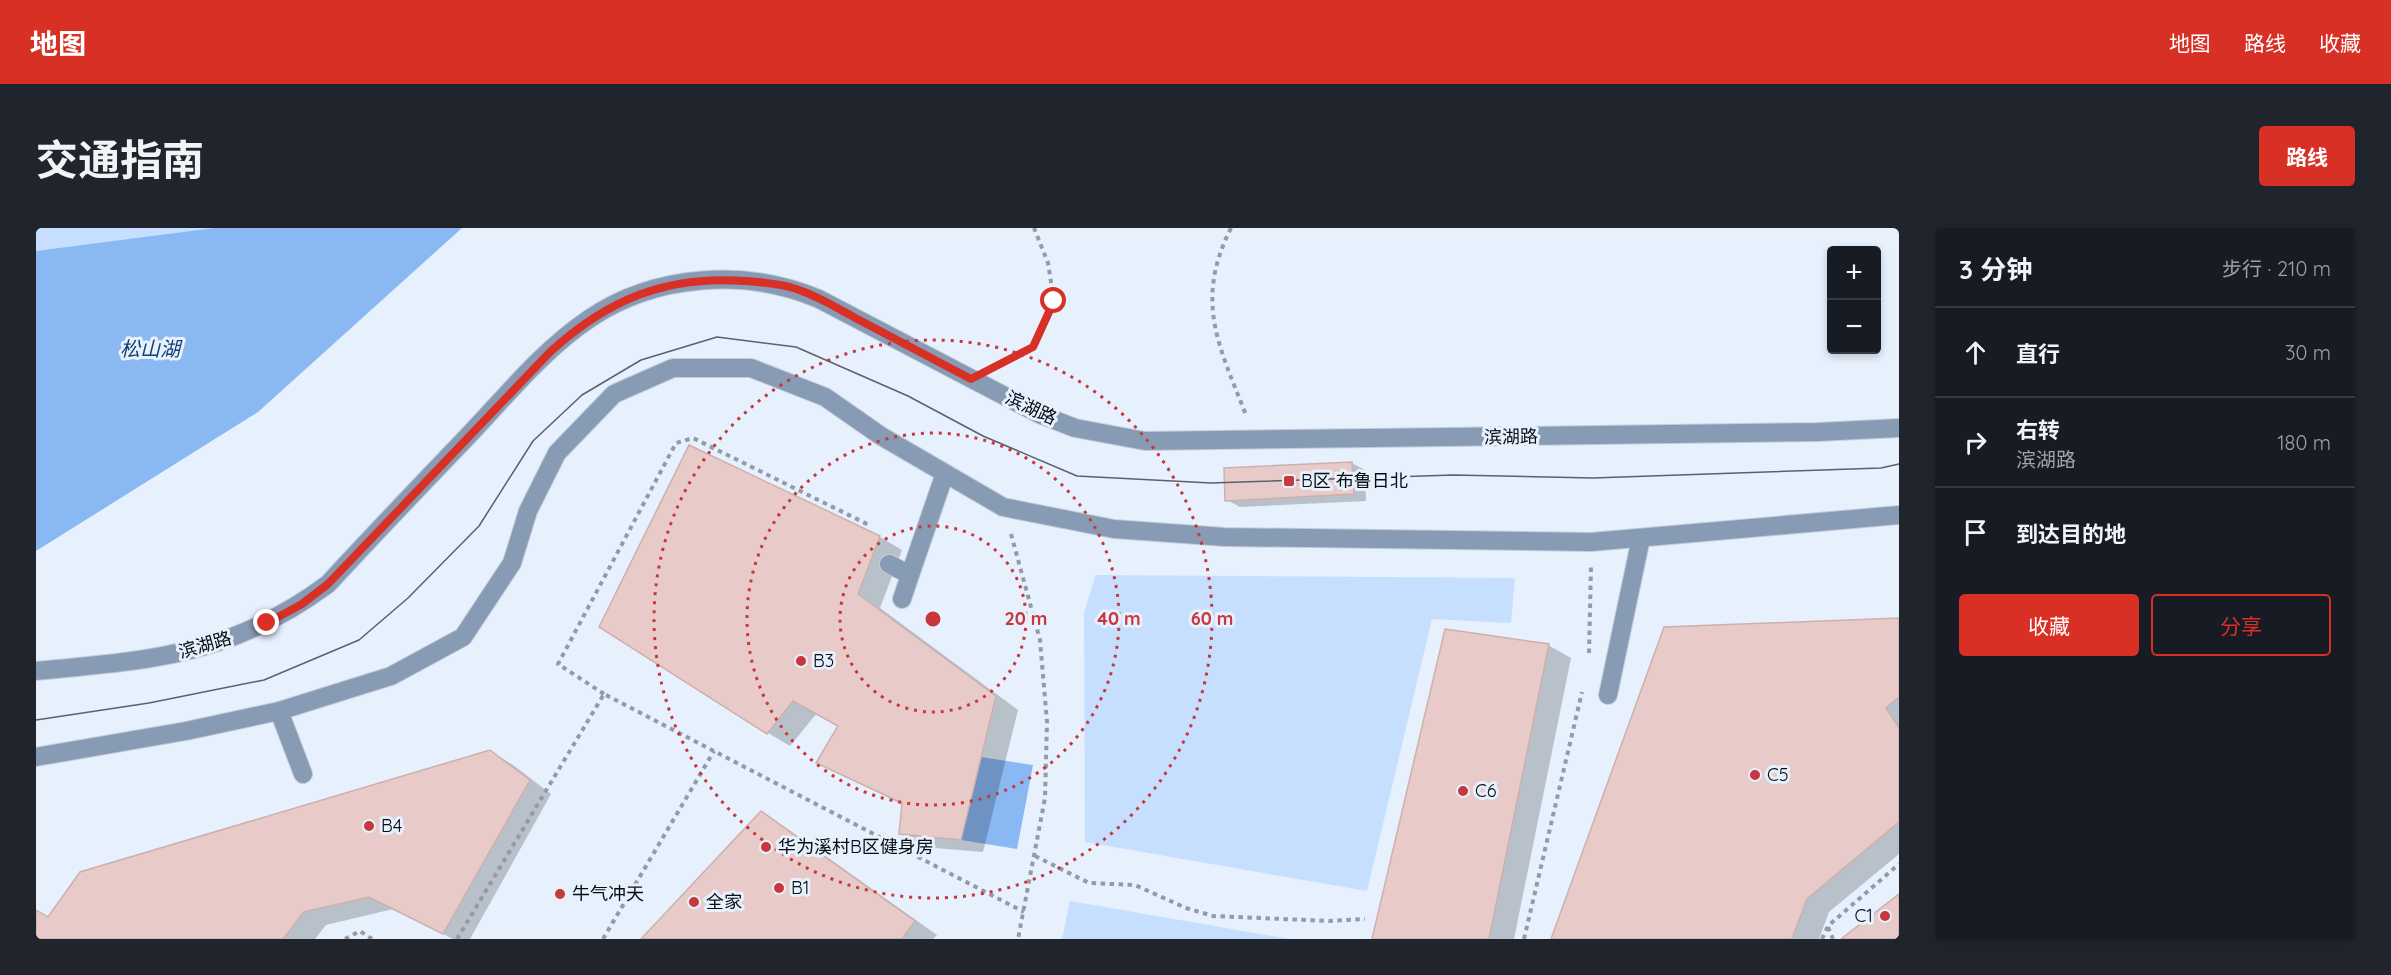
<!DOCTYPE html>
<html lang="zh">
<head>
<meta charset="utf-8">
<style>
  :root { --surface:#171b24; --page:#20242c; --text:#f1f3f6; --muted:#9ea1a6; --line:#363941; --accent:#d93025 }
  body { margin:0; font-family:Quicksand,"Noto Sans SC",sans-serif; background:var(--page); color:var(--text) }
  .controls { position:absolute; right:18px; top:18px; display:grid; overflow:hidden; border-radius:6px; box-shadow:0 3px 9px #0003 }
  .controls button { width:54px; height:54px; display:grid; place-items:center; padding:0; border:0; border-bottom:2px solid var(--line); background:var(--surface); color:var(--text); font:30px sans-serif }
  .stop { position:absolute; width:18px; height:18px; margin:-14px; border:4px solid #d93025; border-radius:50%; background:#fff }
  .stop.end { background:#d93025; border-color:#fff; box-shadow:0 2px 6px #0008 }
  .list { margin:0; padding:0; list-style:none }
  h2 { display:flex; justify-content:space-between; align-items:center; height:78px; margin:0; padding:0 24px; font-size:26px }
  h2 small { font-size:20px; font-weight:400; color:var(--muted) }
  .list li { display:grid; grid-template-columns:39px 1fr auto; gap:18px; align-items:center; box-sizing:border-box; height:90px; padding:0 24px; border-top:2px solid var(--line) }
  .list b { display:block; font-size:22px; white-space:nowrap }
  .list p { margin:0; font-size:20px; white-space:nowrap; color:var(--muted) }
  .list em { font-size:20px; font-style:normal; color:var(--muted) }
  .actions { display:flex; gap:12px; padding:18px 24px }
  .actions a { flex:1; padding:14px 0; border:2px solid var(--accent); border-radius:6px; text-align:center; font-size:21px; color:var(--accent) }
  .actions .main { background:var(--accent); color:#fff }
  .icon { flex:none; width:33px; height:33px; fill:none; stroke:currentColor; stroke-width:2; stroke-linecap:round; stroke-linejoin:round }
  .map { position:relative; flex:none; width:1863px; height:711px; overflow:hidden; border-radius:6px }
  header { display:flex; align-items:center; gap:36px; box-sizing:border-box; height:84px; padding:0 30px; background:var(--accent); color:#fff }
  header strong { font-size:28px }
  nav { display:flex; gap:33px; margin-inline-start:auto; font-size:21px }
  .intro { display:flex; align-items:center; justify-content:space-between; box-sizing:border-box; height:144px; padding:0 36px }
  h1 { margin:0; font-size:42px }
  .button { padding:15px 27px; border-radius:6px; background:var(--accent); color:#fff; font-size:21px; font-weight:700 }
  main { display:flex; gap:36px; padding:0 36px }
  aside { flex:1; background:var(--surface); border-radius:6px; box-shadow:0 3px 9px #0003 }
  .map>svg:first-child { display:block }
  .green { fill:#c6dffe }
  .water { fill:#8ab8f3 }
  .shadow { fill:#0003 }
  .building { fill:#e8cbc8; stroke:#cdb0ae; stroke-width:1.5 }
  .lines { fill:none; stroke-linecap:round; stroke-linejoin:round }
  .street-casing { stroke:#c3ccd8; stroke-width:20 }
  .path { stroke:#939ba6; stroke-width:4; stroke-dasharray:4.5 4.5; stroke-linecap:butt }
  .street { stroke:#889bb5; stroke-width:18 }
  .tram { stroke:#5b616b; stroke-width:1.5 }
  .route { stroke:#d93025; stroke-width:8 }
  .ring { fill:none; stroke:#c7373c; stroke-width:3; stroke-dasharray:3 6 }
  .poi-dot { fill:#c7373c; stroke:#e7f0fd; stroke-width:2 }
  .labels { text-anchor:middle; stroke-width:6; stroke-linejoin:round; paint-order:stroke }
  .street-label { font-size:18px; fill:#070c13; stroke:#e7f0fd }
  .poi-label { font-size:18px; fill:#070c13; stroke:#e7f0fd; text-anchor:start }
  .water-label { font-size:20px; font-style:italic; fill:#123f74; stroke:#e7f0fd }
  .centre { fill:#c7373c; stroke:#e7f0fd; stroke-width:3 }
  .ring-label { font-size:18px; text-anchor:middle; font-weight:bold; fill:#c7373c; stroke:#e7f0fd; stroke-width:6; stroke-linejoin:round; paint-order:stroke }
</style>
</head>
<body>
<header>
<strong>地图</strong>
<nav><a>地图</a><a>路线</a><a>收藏</a></nav>
</header>
<div class="intro"><h1>交通指南</h1><a class="button">路线</a></div>
<main>
<div class="map">
<svg width="1863" height="711" viewBox="0 0 1863 711">
  <rect width="100%" height="100%" fill="#e7f0fd"/>
  <path class="green" d="M0 0H178L2 24 0 23Z
    M1060 347 1479 350 1475 395 1396 391 1331 663 1049 614 1048 384Z
    M1034 673 1254 711H1026Z"/>
  <path class="water" d="M178 0H426L222 184 0 323V23Z
    M945 529 997 537 981 621 925 612Z"/>
  <path class="shadow" d="M653 219 844 309 866 322 844 380 982 482 947 624 887 619 865 606 867 577 782 534 804 498 781 485 754 518 732 505Z
    M1316 235 1329 242 1330 273 1204 279 1191 272Z
    M1863 391V626L1793 684 1783 711H1516Z
    M1512 417 1535 430 1478 711H1337Z
    M454 523 477 537 515 566 434 711H417L357 681 290 697 279 711H0V684L12 691Z
    M725 585 747 598 901 707 897 711H607Z"/>
  <path class="building" d="M653 217 844 308 822 366 960 468 925 612 863 606 866 575 780 535 802 498 757 473 731 506 563 399Z
    M1316 234 1318 266 1189 273 1188 240Z
    M1863 390V469L1850 480 1863 500V594L1771 671 1756 711H1515L1628 399Z
    M1409 401 1513 416 1453 711H1336Z
    M454 522 494 552 407 706 333 669 268 684 247 711H0V682L12 689 44 644Z
    M725 583 879 693 866 711H605Z
    M1863 666V711H1805Z"/>
  <g class="lines">
    <defs>
      <path id="street" d="M853 336 874 347 909 245
        M866 371 874 347
        M0 443C115 432 195 428 292 356 338 306 385 257 432 208 470 168 507 122 553 91 619 46 710 40 783 71L1003 186 1039 200 1109 213 1782 204 1863 200
        M1572 467 1605 310
        M243 483 267 546
        M0 529 150 503 243 483 355 448 427 409 476 335 492 283 521 225 578 166 637 140H715L789 169 845 208 967 279 1078 301 1189 309 1555 314 1863 287"/>
    </defs>
    <use href="#street" class="street-casing"/>
    <path class="path" d="M1195 0C1158 73 1183 118 1210 187
      M962 137 997 119 1018 73 1012 35 998 0
      M975 306 1004 412 1011 494 1009 570 982 711
      M1553 425 1555 339
      M568 466 522 436 640 215 657 210 833 297
      M999 628 1053 655 1099 657 1150 680 1177 688 1294 693 1329 691
      M1792 699 1797 711
      M309 711 324 703 336 711
      M421 711 568 466 988 684
      M567 711 678 523
      M1488 711 1546 464
      M1786 711 1792 698 1863 636"/>
    <use href="#street" class="street"/>
    <path class="tram" d="M0 492 113 475 228 452 323 412 372 370 443 298 497 213 546 167 605 132 681 109 760 119 872 168 947 208 1041 248 1175 255 1417 247 1557 250 1845 240 1863 236"/>
  </g>
  <g class="lines">
    <path class="route" d="M231 395 266 376 292 356 514 124C571 72 630 47 708 53 724 54 742 55 757 60 781 67 804 82 827 94 863 113 899 132 935 151L997 119 1018 73"/>
  </g>
  <g class="ring">
    <circle cx="897" cy="391" r="93"/>
    <circle cx="897" cy="391" r="186"/>
    <circle cx="897" cy="391" r="279"/>
  </g>
  <g class="poi-dot">
    <rect x="1247" y="247" width="12" height="12" rx="3"/>
    <circle cx="765" cy="433" r="6"/>
    <circle cx="1719" cy="547" r="6"/>
    <circle cx="1427" cy="563" r="6"/>
    <circle cx="333" cy="598" r="6"/>
    <circle cx="730" cy="619" r="6"/>
    <circle cx="743" cy="660" r="6"/>
    <circle cx="524" cy="666" r="6"/>
    <circle cx="658" cy="674" r="6"/>
    <circle cx="1849" cy="688" r="6"/>
  </g>
  <g class="labels">
    <g class="street-label">
      <text transform="translate(995 180) rotate(25)" y="6">滨湖路</text>
      <text transform="translate(1475 209) rotate(-1)" y="6">滨湖路</text>
      <text transform="translate(169 417) rotate(-16)" y="6">滨湖路</text>
    </g>
    <g class="poi-label">
      <text x="1265" y="259">B区 布鲁日北</text>
      <text x="777" y="439">B3</text>
      <text x="1731" y="553">C5</text>
      <text x="1439" y="569">C6</text>
      <text x="345" y="604">B4</text>
      <text x="742" y="625">华为溪村B区健身房</text>
      <text x="755" y="666">B1</text>
      <text x="536" y="672">牛气冲天</text>
      <text x="670" y="680">全家</text>
      <text x="1837" y="694" text-anchor="end">C1</text>
    </g>
    <g class="water-label">
      <text x="114" y="128">松山湖</text>
    </g>
  </g>
  <circle cx="897" cy="391" r="9" class="centre"/>
  <g class="ring-label">
    <text x="990" y="397">20 m</text>
    <text x="1083" y="397">40 m</text>
    <text x="1176" y="397">60 m</text>
  </g>
</svg>
<div class="controls">
<button>+</button>
<button>−</button>
</div>
<div class="stop" style="left:1018px;top:73px"></div>
<div class="stop end" style="left:231px;top:395px"></div>
</div>
<aside>
<h2>3 分钟<small>步行 · 210 m</small></h2>
<ul class="list">
<li><svg class="icon" aria-label="ahead" viewBox="0 0 24 24"><path d="M12 20V5M6 11l6-6 6 6"/></svg><div><b>直行</b></div><em>30 m</em></li>
<li><svg class="icon" aria-label="right" viewBox="0 0 24 24"><path d="M7 20v-9h11M14 6l5 5-5 5"/></svg><div><b>右转</b><p>滨湖路</p></div><em>180 m</em></li>
<li><svg class="icon" aria-label="arrive" viewBox="0 0 24 24"><path d="M6 21V4h12l-3 4 3 4H6"/></svg><div><b>到达目的地</b></div></li>
</ul>
<div class="actions"><a class="main">收藏</a><a>分享</a></div>
</aside>
</main>
</body>
</html>
